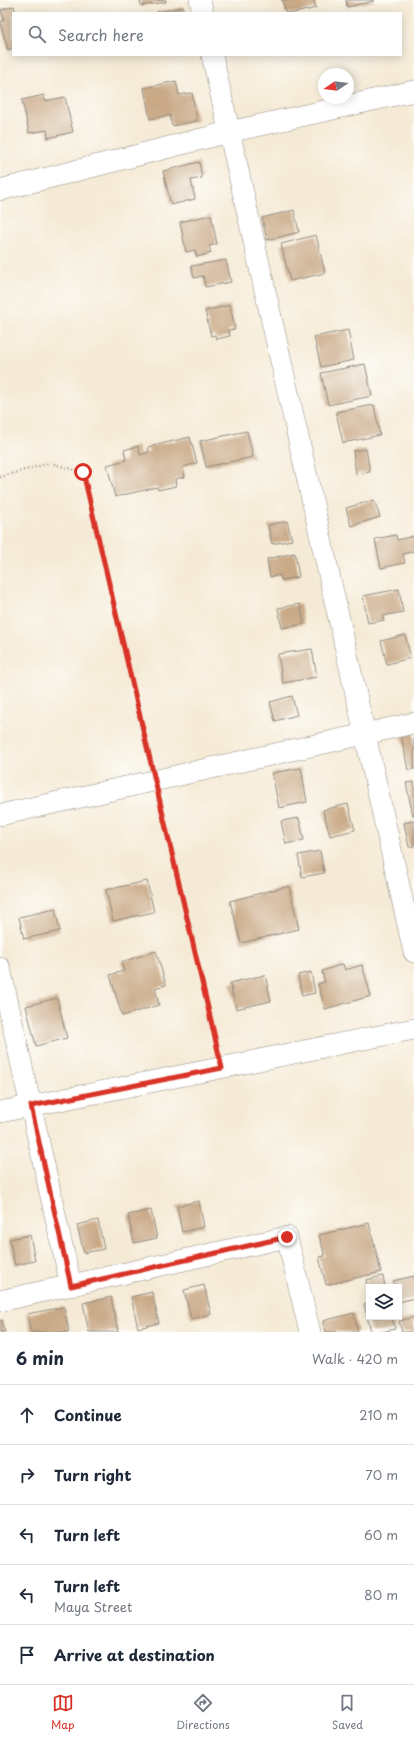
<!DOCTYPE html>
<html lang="en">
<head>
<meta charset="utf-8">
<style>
  :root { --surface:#fff; --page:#f6f6f7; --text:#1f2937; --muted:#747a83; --line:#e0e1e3; --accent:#d93025 }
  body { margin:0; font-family:"Playpen Sans",sans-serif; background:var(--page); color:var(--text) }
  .controls { position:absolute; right:12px; bottom:12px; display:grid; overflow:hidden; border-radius:0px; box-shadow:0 2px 10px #0003 }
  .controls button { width:36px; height:36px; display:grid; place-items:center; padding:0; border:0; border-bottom:1px solid var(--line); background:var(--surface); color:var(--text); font:20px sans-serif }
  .compass { position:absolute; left:318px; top:68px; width:36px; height:36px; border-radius:50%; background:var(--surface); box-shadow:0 2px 10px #0003; rotate:257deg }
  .stop { position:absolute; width:12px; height:12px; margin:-9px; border:3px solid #d93025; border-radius:50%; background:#fff }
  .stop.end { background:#d93025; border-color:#fff; box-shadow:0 1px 4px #0008 }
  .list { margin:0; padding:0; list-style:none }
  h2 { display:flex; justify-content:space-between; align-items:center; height:52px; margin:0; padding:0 16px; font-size:17px }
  h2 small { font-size:13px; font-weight:400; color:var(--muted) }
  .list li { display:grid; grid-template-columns:26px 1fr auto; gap:12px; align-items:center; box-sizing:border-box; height:60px; padding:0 16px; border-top:1px solid var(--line) }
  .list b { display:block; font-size:15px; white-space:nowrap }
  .list p { margin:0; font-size:13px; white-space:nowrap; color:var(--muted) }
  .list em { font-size:13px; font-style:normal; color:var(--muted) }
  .icon { flex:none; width:22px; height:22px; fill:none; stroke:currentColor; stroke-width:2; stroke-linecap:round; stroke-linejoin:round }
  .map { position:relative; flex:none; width:414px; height:1332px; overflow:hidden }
  .search { position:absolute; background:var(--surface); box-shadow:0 2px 10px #0003; left:12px; right:12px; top:12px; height:44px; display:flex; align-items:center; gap:10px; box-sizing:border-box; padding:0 14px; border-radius:0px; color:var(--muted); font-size:15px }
  .sheet { height:352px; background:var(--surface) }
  nav { display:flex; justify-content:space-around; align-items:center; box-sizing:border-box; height:56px; border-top:1px solid var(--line); background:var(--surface); font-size:11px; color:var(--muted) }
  nav a { display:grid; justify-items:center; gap:2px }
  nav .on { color:var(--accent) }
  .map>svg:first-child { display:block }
  .building { fill:#c9a986 }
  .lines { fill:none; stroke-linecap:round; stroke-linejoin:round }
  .minor-casing { stroke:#908a80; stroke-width:22 }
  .path { stroke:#908a80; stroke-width:2.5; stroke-dasharray:1 3; stroke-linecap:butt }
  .minor { stroke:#fff; stroke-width:21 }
  .route { stroke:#d93025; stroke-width:5 }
</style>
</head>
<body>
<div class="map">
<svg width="414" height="1332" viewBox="0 0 414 1332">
  <rect width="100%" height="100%" fill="#fdfcf7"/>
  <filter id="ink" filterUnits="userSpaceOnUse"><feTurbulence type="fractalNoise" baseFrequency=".025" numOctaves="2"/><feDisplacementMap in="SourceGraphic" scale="8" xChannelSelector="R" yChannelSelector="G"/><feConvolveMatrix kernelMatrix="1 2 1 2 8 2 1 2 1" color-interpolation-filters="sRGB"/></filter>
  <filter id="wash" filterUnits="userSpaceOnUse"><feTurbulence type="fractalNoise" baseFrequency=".012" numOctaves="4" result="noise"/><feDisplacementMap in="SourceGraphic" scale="16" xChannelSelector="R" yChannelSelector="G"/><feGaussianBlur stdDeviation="0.9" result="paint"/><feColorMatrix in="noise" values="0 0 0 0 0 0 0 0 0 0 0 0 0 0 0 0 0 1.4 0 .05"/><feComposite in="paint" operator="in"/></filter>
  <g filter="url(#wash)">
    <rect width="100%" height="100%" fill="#f5ead5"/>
    <g id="blocks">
      <path class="building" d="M140 0H166V2L141 6Z
        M282 0H314L316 8 294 13H286Z
        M346 0H374V1L347 7Z
        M14 6 16 13H13V48L8 50 0 22 4 20 1 10Z
        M183 7 184 13H157V12Z
        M176 81 179 95 192 93 197 121 172 126 170 115 150 119 144 88Z
        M44 95 45 101 65 97 73 132 48 138 47 130 29 133 22 100Z
        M199 162 202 178 191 180 195 199 171 205 163 171Z
        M294 210 299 232 267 240 262 218Z
        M211 215 217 244 209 246 211 253 197 257 195 250 186 252 180 222Z
        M316 235 325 273 290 281 281 244Z
        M226 260 231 282 205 287 203 276 194 278 191 266Z
        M230 305 235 329 228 330 230 336 216 339 215 335 211 336 205 311Z
        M348 330 354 360 321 367 314 337Z
        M365 364 372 396 328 405 321 373Z
        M374 405 380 435 343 443 336 412Z
        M247 431 253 457 206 467 200 441Z
        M190 437 197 463 183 467 185 477 175 479 176 486 158 490 157 487 115 497 107 465 126 460 124 450 138 446 140 455 149 452 148 447Z
        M366 449 370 472 356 474 353 451Z
        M374 500 380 517 351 526 346 508Z
        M287 521 292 540 272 544 268 525Z
        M396 535 397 540 414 536V551L403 554 405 563 381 568 375 539Z
        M295 553 299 577 281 580 280 575 270 577 267 559Z
        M399 589 403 612 382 616 384 620 368 623 363 596Z
        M300 604 304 624 282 628 278 608Z
        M405 635 411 658 387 664 381 641Z
        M312 649 317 677 283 683 278 654Z
        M292 696 297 715 275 721 270 702Z
        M414 731V769L408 770 401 734Z
        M301 768 307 802 279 808 272 773Z
        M414 782V815L413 816 406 783Z
        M348 804 355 830 330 836 323 810Z
        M299 818 304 840 286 844 281 821Z
        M414 821V846L409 847 404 823Z
        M320 851 324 873 302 877 298 855Z
        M147 881 154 912 113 921 106 890Z
        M289 886 299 929 241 943 230 901Z
        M55 909 60 931 24 939 19 917Z
        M156 951 166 985 155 988 159 1005 122 1016 110 975 124 971 121 962Z
        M343 964 345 970 362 965 371 996 325 1009 318 984 325 982 322 971Z
        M311 972 315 993 302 996 298 975Z
        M265 975 271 1001 236 1009 230 983Z
        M57 998 67 1038 36 1046 26 1006Z
        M199 1201 204 1227 182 1232 177 1206Z
        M151 1210 157 1238 134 1243 128 1215Z
        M98 1220 104 1249 84 1253 77 1225Z
        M369 1223 381 1272 326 1285 319 1257 325 1256 319 1235Z
        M30 1235 35 1261 15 1265 9 1239Z
        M383 1276 385 1287H369L368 1292 366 1280Z
        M414 1276V1298L399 1302V1287H395L393 1281Z
        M204 1285 211 1314 191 1319 184 1290Z
        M152 1292 159 1323 138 1328 131 1297Z
        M111 1297 118 1332H89L83 1303Z
        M369 1303V1317H392L395 1329 381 1332H371L364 1304Z
        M64 1307 69 1332H31L27 1314Z
        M354 1313 358 1332H326L323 1321Z
        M414 1317V1332H402L399 1321Z
        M2 1320 5 1332H0V1321Z"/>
    </g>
  </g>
  <g filter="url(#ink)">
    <use href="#blocks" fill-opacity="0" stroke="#908a80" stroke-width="1"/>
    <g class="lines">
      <defs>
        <path id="minor" d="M200 0 203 13
          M212 55 414 952
          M0 190 229 132 414 91
          M0 815 414 723
          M0 968 71 1286
          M0 1112 414 1029
          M0 1301 287 1237 310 1332"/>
      </defs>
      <use href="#minor" class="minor-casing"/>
      <path class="path" d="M0 477 50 463 83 472 149 762
        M158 800 218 1050"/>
      <use href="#minor" class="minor"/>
    </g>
  </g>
  <g class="lines" filter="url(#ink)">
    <path class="route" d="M83 472 222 1068 31 1106 71 1286 287 1237"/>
  </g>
</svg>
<div class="controls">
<button><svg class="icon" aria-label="layers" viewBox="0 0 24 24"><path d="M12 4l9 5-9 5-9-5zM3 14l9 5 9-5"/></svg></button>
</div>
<svg class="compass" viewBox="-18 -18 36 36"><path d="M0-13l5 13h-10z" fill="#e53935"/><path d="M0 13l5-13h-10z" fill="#747a83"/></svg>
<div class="stop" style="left:83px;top:472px"></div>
<div class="stop end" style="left:287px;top:1237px"></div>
<div class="search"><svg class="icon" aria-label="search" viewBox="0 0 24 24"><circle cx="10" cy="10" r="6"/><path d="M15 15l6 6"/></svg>Search here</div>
</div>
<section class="sheet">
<h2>6 min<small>Walk · 420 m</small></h2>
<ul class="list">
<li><svg class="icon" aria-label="ahead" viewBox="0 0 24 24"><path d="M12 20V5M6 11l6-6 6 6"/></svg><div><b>Continue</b></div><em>210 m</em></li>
<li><svg class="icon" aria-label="right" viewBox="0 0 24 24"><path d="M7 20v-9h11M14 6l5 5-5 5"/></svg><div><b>Turn right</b></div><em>70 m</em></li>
<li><svg class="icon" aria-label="left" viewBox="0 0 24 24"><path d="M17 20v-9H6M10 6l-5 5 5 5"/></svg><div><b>Turn left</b></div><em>60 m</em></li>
<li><svg class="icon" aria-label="left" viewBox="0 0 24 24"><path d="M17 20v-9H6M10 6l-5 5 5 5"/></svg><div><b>Turn left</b><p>Maya Street</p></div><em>80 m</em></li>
<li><svg class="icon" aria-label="arrive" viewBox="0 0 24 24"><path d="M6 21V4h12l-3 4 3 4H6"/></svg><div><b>Arrive at destination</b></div></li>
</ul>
</section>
<nav>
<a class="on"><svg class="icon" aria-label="map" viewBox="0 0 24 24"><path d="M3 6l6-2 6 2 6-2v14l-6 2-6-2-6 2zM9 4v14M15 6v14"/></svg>Map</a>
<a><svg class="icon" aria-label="directions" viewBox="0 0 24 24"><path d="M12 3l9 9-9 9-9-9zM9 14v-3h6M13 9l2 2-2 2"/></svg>Directions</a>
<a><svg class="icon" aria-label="saved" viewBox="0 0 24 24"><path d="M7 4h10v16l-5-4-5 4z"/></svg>Saved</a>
</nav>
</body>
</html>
